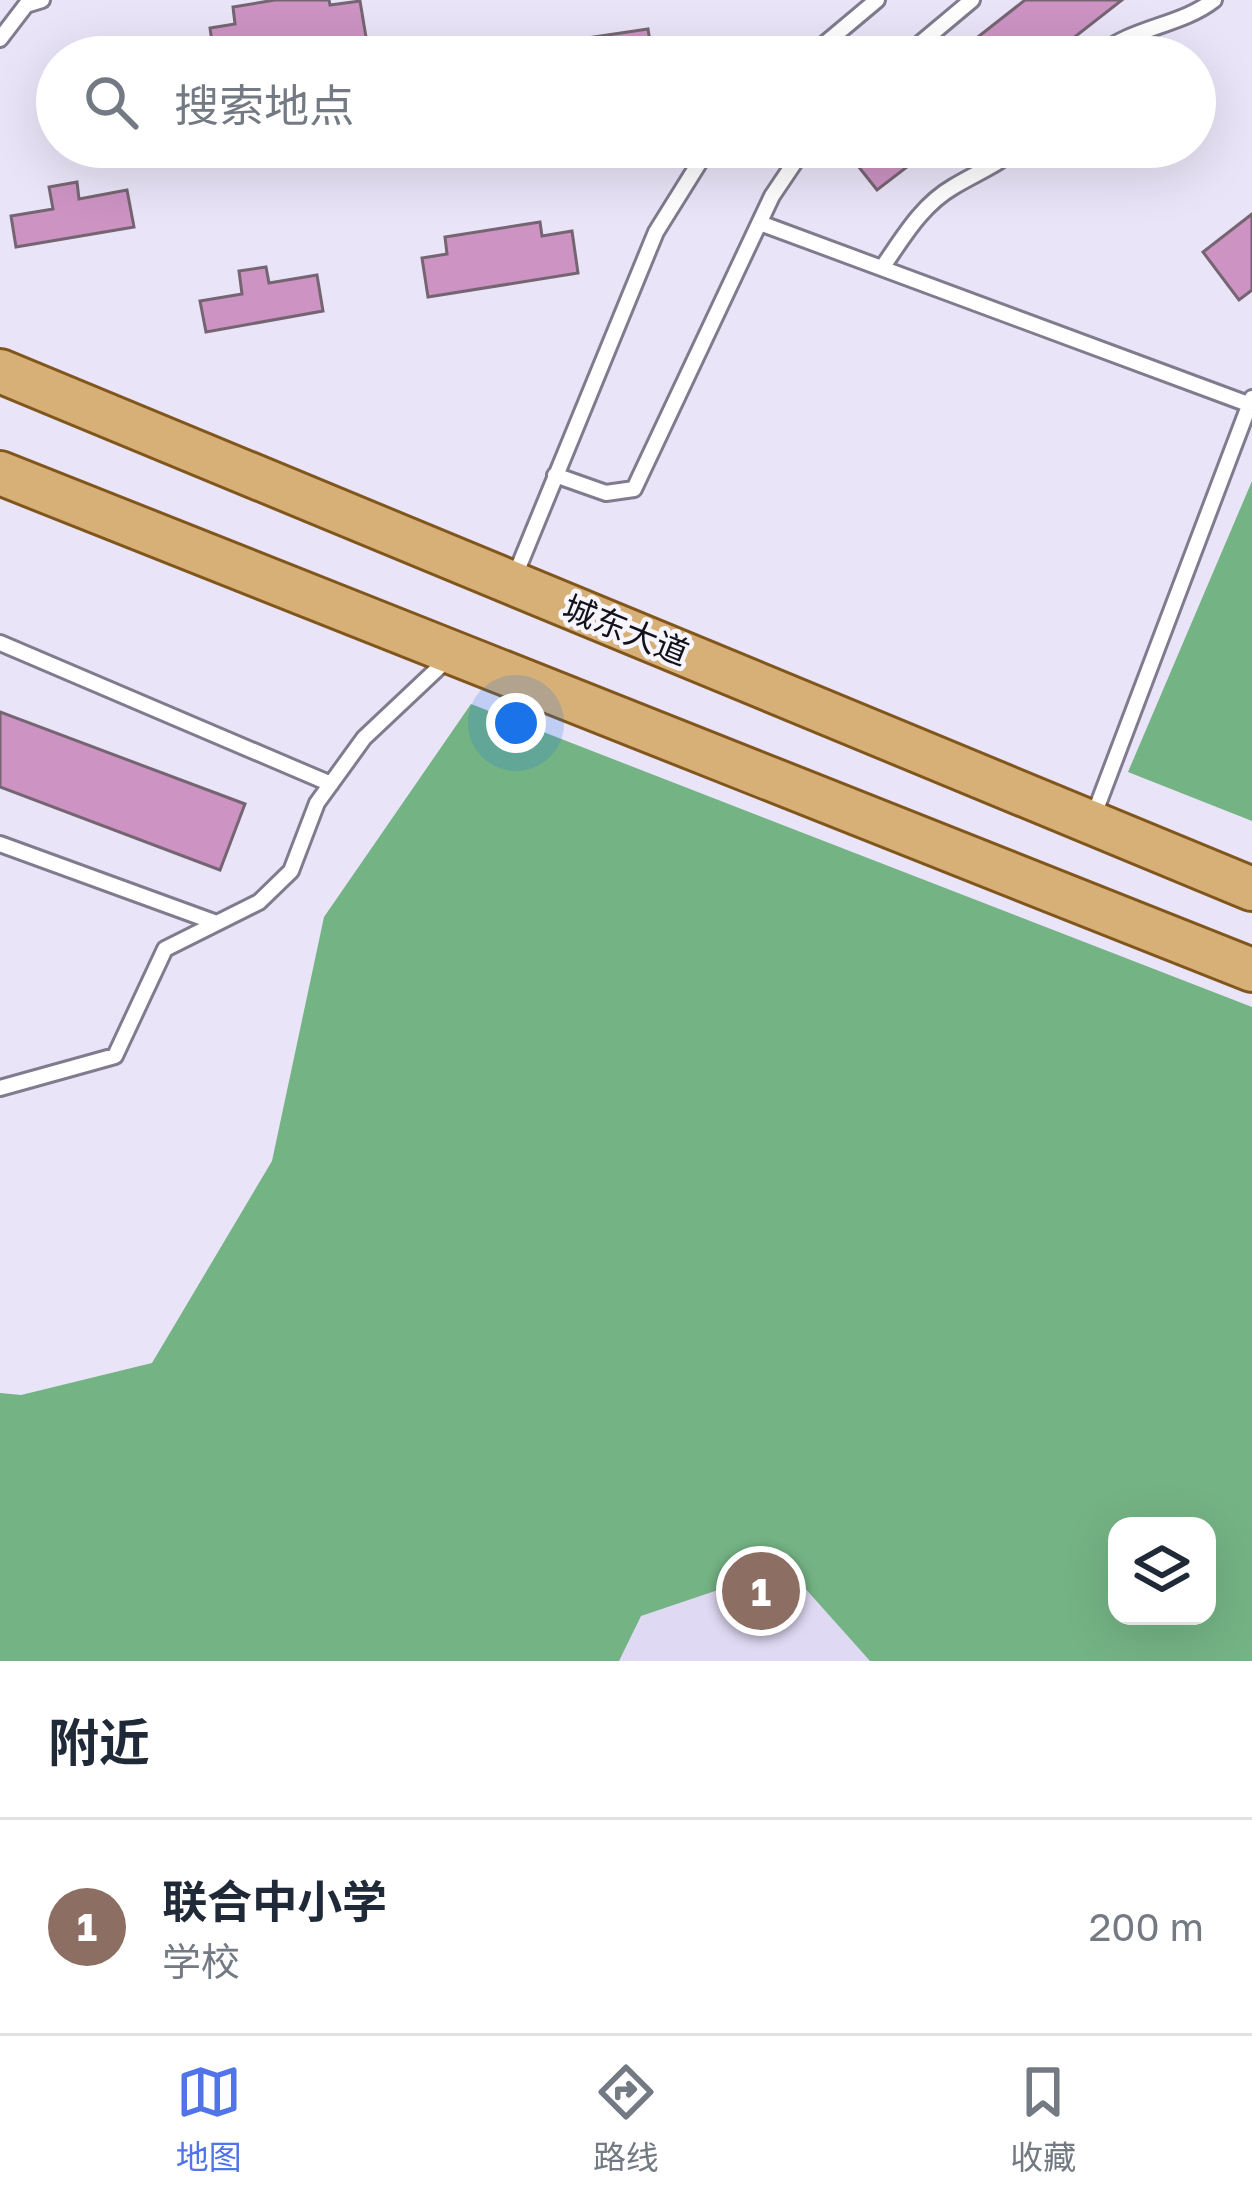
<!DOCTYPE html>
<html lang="zh">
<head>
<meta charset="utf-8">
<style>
  :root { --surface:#fff; --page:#f2f2f3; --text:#1f2937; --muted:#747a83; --line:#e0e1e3; --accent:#5174e8 }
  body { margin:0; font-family:"Golos Text","Noto Sans SC",sans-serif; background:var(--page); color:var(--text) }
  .controls { position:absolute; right:36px; bottom:36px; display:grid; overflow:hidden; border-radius:24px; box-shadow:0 12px 48px #0002 }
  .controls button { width:108px; height:108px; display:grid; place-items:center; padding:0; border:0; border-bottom:3px solid var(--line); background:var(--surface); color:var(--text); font:60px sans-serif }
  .you { position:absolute; left:516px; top:723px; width:42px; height:42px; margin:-30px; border:9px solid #fff; border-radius:50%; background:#1a73e8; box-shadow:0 0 0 18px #1a73e833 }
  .badge { display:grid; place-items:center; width:78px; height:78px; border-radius:50%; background:var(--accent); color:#fff; font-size:39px; font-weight:700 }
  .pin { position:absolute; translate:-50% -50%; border:6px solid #fff; box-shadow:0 3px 12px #0006 }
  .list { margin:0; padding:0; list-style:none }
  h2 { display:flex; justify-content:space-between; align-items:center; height:156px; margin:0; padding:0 48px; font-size:51px }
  h2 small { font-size:39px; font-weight:400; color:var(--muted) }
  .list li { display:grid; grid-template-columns:78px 1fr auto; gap:36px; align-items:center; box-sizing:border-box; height:216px; padding:0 48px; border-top:3px solid var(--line) }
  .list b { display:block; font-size:45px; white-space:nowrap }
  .list p { margin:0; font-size:39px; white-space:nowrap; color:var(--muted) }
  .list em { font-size:39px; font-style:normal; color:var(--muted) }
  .icon { flex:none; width:66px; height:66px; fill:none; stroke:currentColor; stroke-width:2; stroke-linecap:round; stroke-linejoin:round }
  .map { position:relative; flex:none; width:1252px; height:1661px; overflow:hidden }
  .search { position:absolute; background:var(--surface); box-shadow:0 12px 48px #0002; left:36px; right:36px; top:36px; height:132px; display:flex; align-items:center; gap:30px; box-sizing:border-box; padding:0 42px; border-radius:66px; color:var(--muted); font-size:45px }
  .sheet { height:372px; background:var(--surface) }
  nav { display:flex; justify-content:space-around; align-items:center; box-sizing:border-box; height:168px; border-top:3px solid var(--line); background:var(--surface); font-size:33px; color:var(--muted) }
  nav a { display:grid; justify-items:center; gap:6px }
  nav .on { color:var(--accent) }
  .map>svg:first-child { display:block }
  .built { fill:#e0d9f4 }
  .forest { fill:#74b384; fill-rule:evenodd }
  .building { fill:#cc93c3; stroke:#756572; stroke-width:3 }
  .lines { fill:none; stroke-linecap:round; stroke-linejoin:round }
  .service-casing { stroke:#807b8d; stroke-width:20 }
  .primary-casing { stroke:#81561c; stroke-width:48 }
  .service { stroke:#fff; stroke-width:14 }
  .primary { stroke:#d7b078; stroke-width:42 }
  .labels { text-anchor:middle; stroke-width:9; stroke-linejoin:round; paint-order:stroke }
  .street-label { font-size:33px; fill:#141219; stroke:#f6f4fc }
</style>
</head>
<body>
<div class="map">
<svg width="1252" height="1661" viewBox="0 0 1252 1661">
  <rect width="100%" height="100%" fill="#eae4f8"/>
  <path class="built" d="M786 1567 870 1661H619L640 1616Z"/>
  <path class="forest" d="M1252 481V821L1128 772Z
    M471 704 1252 1007V1661H870L786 1567 641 1616 619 1661H0V1393L21 1395 152 1363 272 1161 324 917ZM1117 1526H1207V1616H1117Z"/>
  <path class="building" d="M275 0H329L330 5 360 1 367 43 278 57H214L210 28 235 24 233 7Z
    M1025 0H1122L1049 57H987L974 40Z
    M648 29 650 42 680 38 683 57H554L553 43Z
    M843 147H933L877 190Z
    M77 182 79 199 127 190 134 227 16 247 11 216 53 209 49 187Z
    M1252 214V290L1239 300 1203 252Z
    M540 222 542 236 572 231 578 273 428 297 422 258 447 254 445 237Z
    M266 267 269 283 317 275 323 311 206 332 200 301 242 294 239 271Z
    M0 712 245 804 220 870 0 787Z"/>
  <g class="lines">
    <defs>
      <path id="service" d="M0 39 26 5 42 0
        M809 57 877 0
        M904 57 972 0
        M1097 57C1130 27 1179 27 1214 0
        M760 223 1248 404
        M884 265C904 236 922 205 953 187 976 173 998 165 1018 147
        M555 475 606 493 634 489 772 196 805 147
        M514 578 656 232 709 147
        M0 643 331 784
        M1092 820 1252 398
        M0 844 214 922
        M0 1088 115 1056 165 949 259 902 291 871 317 803 364 738 450 657"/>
      <path id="primary" d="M0 371 1252 889
        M0 473 1252 970"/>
    </defs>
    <use href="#service" class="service-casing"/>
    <use href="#primary" class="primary-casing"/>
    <use href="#service" class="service"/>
    <use href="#primary" class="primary"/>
  </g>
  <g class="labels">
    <g class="street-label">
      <text transform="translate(626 630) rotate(22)" y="12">城东大道</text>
    </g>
  </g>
</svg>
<div class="controls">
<button><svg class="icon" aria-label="layers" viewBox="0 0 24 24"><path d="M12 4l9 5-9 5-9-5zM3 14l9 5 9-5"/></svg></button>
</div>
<div class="you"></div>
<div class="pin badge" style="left:761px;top:1591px;background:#8d6e63">1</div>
<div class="search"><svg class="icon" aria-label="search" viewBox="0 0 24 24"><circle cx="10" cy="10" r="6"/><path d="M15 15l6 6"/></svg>搜索地点</div>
</div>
<section class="sheet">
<h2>附近<small></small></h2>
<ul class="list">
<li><span class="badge" style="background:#8d6e63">1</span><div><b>联合中小学</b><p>学校</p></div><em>200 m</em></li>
</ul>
</section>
<nav>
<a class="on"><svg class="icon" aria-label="map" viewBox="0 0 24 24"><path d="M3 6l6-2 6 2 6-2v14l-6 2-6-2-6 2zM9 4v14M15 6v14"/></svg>地图</a>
<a><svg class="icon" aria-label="directions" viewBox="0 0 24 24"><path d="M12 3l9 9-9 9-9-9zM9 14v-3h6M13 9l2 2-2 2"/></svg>路线</a>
<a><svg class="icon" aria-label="saved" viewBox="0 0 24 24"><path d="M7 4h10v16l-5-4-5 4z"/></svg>收藏</a>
</nav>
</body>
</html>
